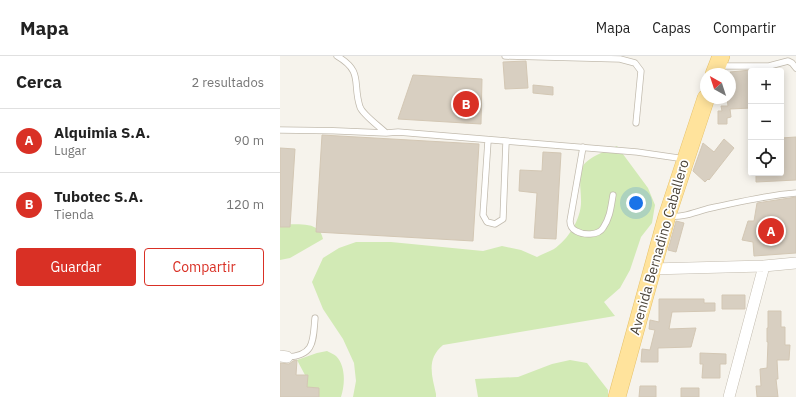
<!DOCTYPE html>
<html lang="es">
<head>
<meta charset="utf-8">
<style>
  :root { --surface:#fff; --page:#f2f2f2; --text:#222; --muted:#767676; --line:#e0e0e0; --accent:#d93025 }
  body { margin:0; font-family:"IBM Plex Sans",sans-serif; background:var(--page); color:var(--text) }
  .controls { position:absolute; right:12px; top:12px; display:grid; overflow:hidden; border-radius:4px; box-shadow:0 2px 10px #0003 }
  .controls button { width:36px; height:36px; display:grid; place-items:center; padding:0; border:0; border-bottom:1px solid var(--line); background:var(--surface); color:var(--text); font:20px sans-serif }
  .compass { position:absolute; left:420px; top:12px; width:36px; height:36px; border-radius:50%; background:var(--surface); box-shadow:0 2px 10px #0003; rotate:321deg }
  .you { position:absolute; left:356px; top:147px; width:14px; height:14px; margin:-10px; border:3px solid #fff; border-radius:50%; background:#1a73e8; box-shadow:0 0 0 6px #1a73e833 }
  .badge { display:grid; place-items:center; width:26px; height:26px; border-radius:50%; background:var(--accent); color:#fff; font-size:13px; font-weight:700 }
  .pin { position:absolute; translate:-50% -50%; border:2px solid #fff; box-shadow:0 1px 4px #0006 }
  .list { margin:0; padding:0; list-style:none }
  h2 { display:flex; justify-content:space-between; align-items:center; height:52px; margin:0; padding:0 16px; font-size:17px }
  h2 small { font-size:13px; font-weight:400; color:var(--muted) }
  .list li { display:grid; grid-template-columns:26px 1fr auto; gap:12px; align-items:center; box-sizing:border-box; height:64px; padding:0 16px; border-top:1px solid var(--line) }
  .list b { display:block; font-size:15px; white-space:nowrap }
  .list p { margin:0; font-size:13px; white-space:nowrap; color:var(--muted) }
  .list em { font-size:13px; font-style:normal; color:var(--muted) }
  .actions { display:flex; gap:8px; padding:12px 16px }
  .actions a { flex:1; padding:9px 0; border:1px solid var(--accent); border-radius:4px; text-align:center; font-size:14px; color:var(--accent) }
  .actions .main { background:var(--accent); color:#fff }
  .icon { flex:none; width:22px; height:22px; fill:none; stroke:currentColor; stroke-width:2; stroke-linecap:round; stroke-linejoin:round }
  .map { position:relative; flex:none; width:516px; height:341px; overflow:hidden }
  header { display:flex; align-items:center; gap:24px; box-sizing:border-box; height:56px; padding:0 20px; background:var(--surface); border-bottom:1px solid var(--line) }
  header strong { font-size:19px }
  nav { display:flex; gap:22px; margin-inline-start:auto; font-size:14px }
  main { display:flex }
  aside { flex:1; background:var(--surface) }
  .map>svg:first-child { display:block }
  .green { fill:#d2eab5 }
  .building { fill:#d8cfc1; stroke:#d3c7b4 }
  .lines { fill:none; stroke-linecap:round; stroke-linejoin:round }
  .service-casing { stroke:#c2bbae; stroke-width:7 }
  .minor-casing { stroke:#c2bbae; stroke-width:12 }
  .primary-casing { stroke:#e6c16a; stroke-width:18 }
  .service { stroke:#fff; stroke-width:5.5 }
  .minor { stroke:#fff; stroke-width:11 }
  .primary { stroke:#ffe39c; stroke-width:17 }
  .labels { text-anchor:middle; stroke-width:3.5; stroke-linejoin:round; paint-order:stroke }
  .street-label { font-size:14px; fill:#4b4439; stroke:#fff }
</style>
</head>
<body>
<header>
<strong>Mapa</strong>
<nav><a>Mapa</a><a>Capas</a><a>Compartir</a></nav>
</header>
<main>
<aside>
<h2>Cerca<small>2 resultados</small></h2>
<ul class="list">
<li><span class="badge">A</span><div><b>Alquimia S.A.</b><p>Lugar</p></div><em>90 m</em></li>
<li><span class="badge">B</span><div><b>Tubotec S.A.</b><p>Tienda</p></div><em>120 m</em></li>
</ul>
<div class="actions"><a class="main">Guardar</a><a>Compartir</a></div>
</aside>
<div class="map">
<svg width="516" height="341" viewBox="0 0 516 341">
  <rect width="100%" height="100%" fill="#f6f3ec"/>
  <path class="green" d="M337 90 368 132 375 149 372 167 361 181 350 214 340 232 324 246 335 260 163 289C146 303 152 320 156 338V341H73L76 325 74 307 63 283 43 253 32 226 43 202 59 192 76 186H111L203 195 222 190 241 194 257 201C262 198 269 196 274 193 288 184 302 162 301 144 301 133 298 120 303 110 308 101 328 94 337 90Z
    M4 168C15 169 30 166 39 174 41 176 42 180 43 183L10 202 0 204V170Z
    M47 295C50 297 54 298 56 300 66 310 65 329 61 341H31L26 328 25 319 17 304 37 297Z
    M290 304 307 307 328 334V341H198L195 323 238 321 272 308Z"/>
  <path class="building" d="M246 5 248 32 225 33 223 6Z
    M471 14V52L450 53 451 61 447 62V68H438V55H442L441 50H448L447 42H450V16Z
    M133 19 202 23 201 68 118 63Z
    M253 29 273 31V39L253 37Z
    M42 79 199 88 193 185 36 176Z
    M516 81V124L476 126V117H501V82Z
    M444 83 454 92 429 124 428 123 425 126 413 115 423 87 434 96Z
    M0 92 15 93 10 171H0Z
    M263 96 281 97 276 183 254 182 257 137 239 135 240 114 262 115Z
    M516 141V197L474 200 473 186 462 184 468 165H474L477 147Z
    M396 165 404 167 396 196 388 194Z
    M442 239H465V253H442Z
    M379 243H424V247H435V255L392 256 389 273 416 272 411 291 378 292V306H361L362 293 370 294 375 274 369 273 370 264 379 266Z
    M488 255H501V271H505V289H510L509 304H497L498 323H496L498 341H477L476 330H481L480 313 487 312 488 286H487V272H488Z
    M420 297 446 298V308H440V322H422L423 308H420Z
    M17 304 16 319H28L27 331 39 332V341H0V307L9 308 13 305Z
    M360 330H376V341H359Z
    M401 332H419V341H401Z"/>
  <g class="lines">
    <defs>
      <path id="service" d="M57 0C84 16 72 27 80 51 83 59 99 70 106 77L118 76 357 96 405 103
        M225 0 340 3 355 7 361 15 356 67
        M440 10H489L508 5 512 7 516 12
        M0 74C35 74 71 75 106 77
        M208 85 203 159 207 166 215 168 223 163 226 86
        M303 91 290 165C290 169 292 173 296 175 303 179 318 180 323 172 330 162 331 151 333 139
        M389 160C404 162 417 155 431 152 460 146 487 139 516 137
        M7 301C35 300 33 284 35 262"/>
      <path id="minor" d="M371 213 484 210 516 207
        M0 300 7 301
        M449 341 484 210"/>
      <path id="primary" d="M434 18 441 0
        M337 341 387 160 426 42"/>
    </defs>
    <use href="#service" class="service-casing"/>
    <use href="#minor" class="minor-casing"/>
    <use href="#primary" class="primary-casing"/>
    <use href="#service" class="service"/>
    <use href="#minor" class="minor"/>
    <use href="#primary" class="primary"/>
  </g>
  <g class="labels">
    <g class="street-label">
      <text transform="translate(379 191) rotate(-74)" y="5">Avenida Bernadino Caballero</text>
    </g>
  </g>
</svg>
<div class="controls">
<button>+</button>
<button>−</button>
<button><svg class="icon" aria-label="locate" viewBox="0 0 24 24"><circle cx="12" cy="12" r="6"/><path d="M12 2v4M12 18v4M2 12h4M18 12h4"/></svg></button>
</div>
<svg class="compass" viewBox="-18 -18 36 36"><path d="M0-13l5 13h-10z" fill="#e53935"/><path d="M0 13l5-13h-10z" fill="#767676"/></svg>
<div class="you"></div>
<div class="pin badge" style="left:491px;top:175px">A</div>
<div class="pin badge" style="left:186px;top:48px">B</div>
</div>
</main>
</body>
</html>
